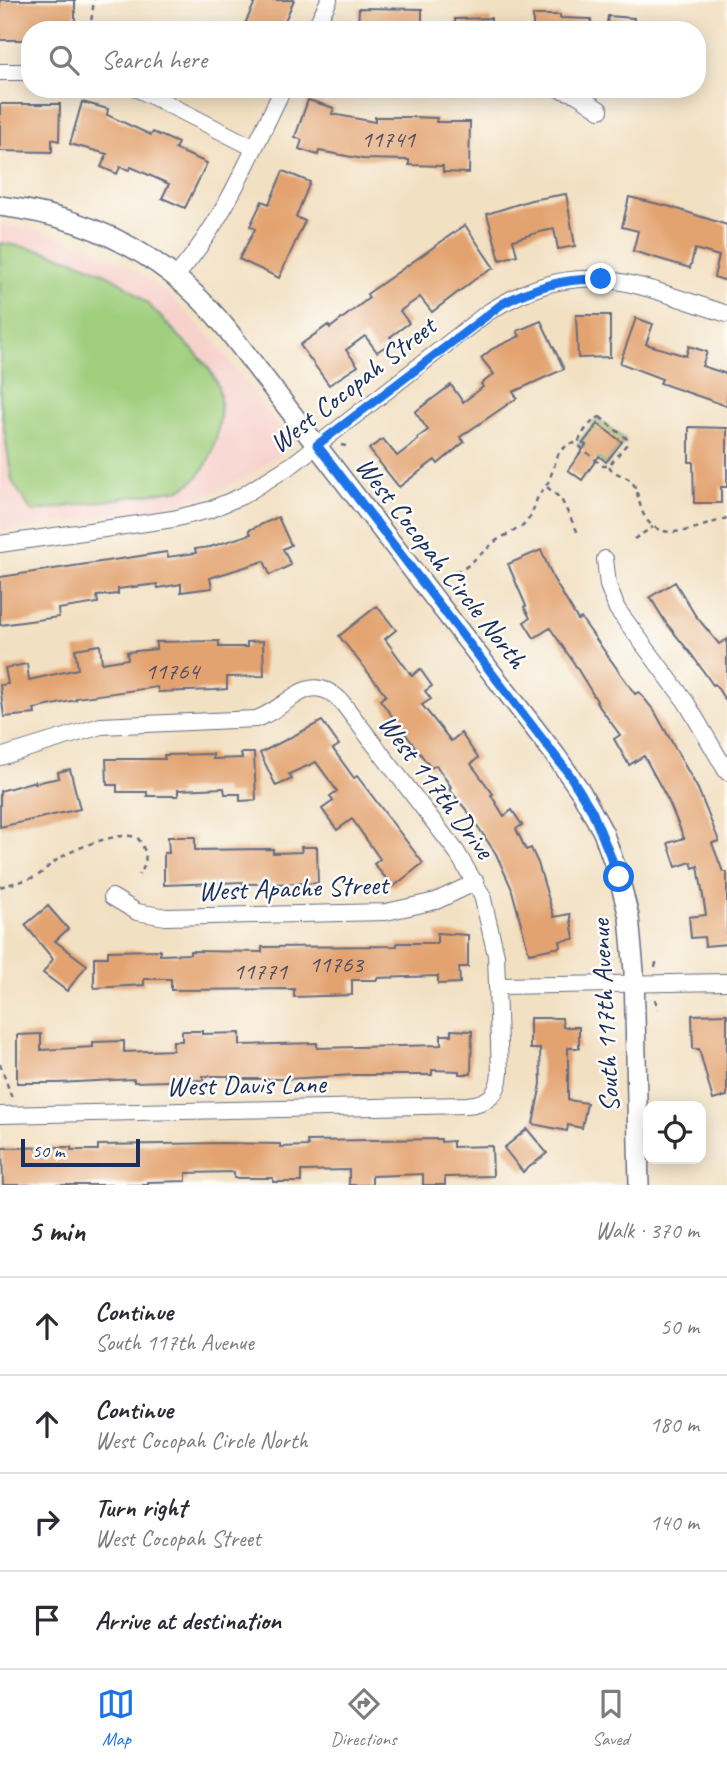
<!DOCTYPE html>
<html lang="en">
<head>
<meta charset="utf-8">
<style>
  :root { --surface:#fff; --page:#f2f2f3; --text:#2b2b33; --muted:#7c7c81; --line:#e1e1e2; --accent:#1a73e8 }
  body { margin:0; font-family:Caveat,sans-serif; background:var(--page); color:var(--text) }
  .controls { position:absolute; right:21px; bottom:21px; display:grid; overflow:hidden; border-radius:14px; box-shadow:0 4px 18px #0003 }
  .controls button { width:63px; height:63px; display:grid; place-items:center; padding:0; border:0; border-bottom:2px solid var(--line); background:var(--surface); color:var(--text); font:35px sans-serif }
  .scale { position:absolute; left:21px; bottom:18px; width:119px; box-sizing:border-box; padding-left:7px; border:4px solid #1b2f5e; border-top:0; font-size:19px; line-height:24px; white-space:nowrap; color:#1b2f5e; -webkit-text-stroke:5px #fdfcf7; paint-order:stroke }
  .stop { position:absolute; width:21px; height:21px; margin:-16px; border:5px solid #1a73e8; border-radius:50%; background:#fff }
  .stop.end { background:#1a73e8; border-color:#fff; box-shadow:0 2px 7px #0008 }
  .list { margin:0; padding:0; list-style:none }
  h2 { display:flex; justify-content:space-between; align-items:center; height:91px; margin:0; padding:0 28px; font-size:30px }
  h2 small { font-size:23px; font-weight:400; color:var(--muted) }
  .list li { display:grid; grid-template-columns:46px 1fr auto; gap:21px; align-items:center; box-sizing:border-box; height:98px; padding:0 28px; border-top:2px solid var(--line) }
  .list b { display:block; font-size:26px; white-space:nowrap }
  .list p { margin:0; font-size:23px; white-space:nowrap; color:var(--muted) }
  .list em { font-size:23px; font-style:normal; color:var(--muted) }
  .icon { flex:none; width:38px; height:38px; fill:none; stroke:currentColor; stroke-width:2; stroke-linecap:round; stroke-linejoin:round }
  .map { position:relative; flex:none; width:727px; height:1185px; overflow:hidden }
  .search { position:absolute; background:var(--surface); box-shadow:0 4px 18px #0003; left:21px; right:21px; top:21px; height:77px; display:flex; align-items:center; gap:18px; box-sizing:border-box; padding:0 24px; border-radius:28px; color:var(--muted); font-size:26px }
  .sheet { height:483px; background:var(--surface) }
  nav { display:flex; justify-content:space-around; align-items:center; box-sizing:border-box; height:98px; border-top:2px solid var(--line); background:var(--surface); font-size:19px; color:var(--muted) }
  nav a { display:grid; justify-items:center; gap:4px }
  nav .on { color:var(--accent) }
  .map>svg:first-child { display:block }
  .built { fill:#f7d0cb }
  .green { fill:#9fce7d; stroke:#5d7e6e; stroke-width:2 }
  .building { fill:#e3a36f }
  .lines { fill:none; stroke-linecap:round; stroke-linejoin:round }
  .minor-casing { stroke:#666d81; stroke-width:18 }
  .tertiary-casing { stroke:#666d81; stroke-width:22 }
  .path { stroke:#666d81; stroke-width:2.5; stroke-dasharray:5 5; stroke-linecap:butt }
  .minor { stroke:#fff; stroke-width:16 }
  .tertiary { stroke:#fff; stroke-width:19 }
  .route { stroke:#1a73e8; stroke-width:9 }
  .labels { text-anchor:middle; stroke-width:5; stroke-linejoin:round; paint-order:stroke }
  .number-label { font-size:24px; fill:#4d4c62 }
  .street-label { font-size:28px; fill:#1b2f5e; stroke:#fdfcf7 }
</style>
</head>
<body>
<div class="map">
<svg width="727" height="1185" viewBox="0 0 727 1185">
  <rect width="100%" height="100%" fill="#fdfcf7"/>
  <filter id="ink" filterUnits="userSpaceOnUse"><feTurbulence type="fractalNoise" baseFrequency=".0143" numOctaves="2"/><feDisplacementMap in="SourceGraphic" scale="14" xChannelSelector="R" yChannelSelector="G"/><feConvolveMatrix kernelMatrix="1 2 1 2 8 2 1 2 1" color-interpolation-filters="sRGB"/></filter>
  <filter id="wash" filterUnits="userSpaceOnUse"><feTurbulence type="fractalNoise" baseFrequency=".00686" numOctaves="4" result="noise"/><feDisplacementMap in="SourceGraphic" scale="28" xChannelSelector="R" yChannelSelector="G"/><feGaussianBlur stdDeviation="1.57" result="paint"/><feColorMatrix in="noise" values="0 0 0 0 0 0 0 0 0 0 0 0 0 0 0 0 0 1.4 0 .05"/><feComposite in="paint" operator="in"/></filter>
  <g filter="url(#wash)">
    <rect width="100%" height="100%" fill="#f2e0c2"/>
    <path class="built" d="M0 225 40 231 94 249 131 268 167 293 215 342 281 429 285 438 283 451 256 471 222 489 177 506 0 532Z"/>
    <path class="green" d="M0 243C38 248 84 260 117 280 139 293 158 314 176 333 210 367 229 382 217 434 212 457 203 478 181 489L32 512 12 481 0 402Z
      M597 420 602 422 625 440 606 465 579 443Z"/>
    <g id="blocks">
      <path class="building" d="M0 0H75V30H30V40H0Z
        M256 0H294L281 30H242Z
        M359 8 422 9V30H358Z
        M533 15H560V18L591 19V30H533Z
        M608 16 634 18 633 30H606Z
        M491 18V30H455V19Z
        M308 100 334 108 332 114 375 122V117H410L437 118 436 122H470L469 173 443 172V166L409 165V160L363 159 319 151 318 155 299 149 302 140 295 137Z
        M82 102 108 109 107 115 151 135 153 132 178 143 175 149 207 163 185 208 162 198 169 184 131 167 129 170 120 167 117 174 101 167 107 154 70 144Z
        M0 104H60L59 141 52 139V152L0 151Z
        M283 171 310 182 296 217 305 221 279 278 239 259 255 229 250 226 262 201 269 204Z
        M566 194 575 246 558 249 554 229 540 232 513 240 517 255 500 260 487 214 531 200Z
        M629 197 671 207 727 225V281L714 277 719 256 695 249 690 268 633 251 638 231 622 227Z
        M465 225 494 268 478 277 432 312 420 297 400 311 409 323 390 337 393 341 377 352 365 336 346 350 358 366 329 385 300 345 328 325 330 328 369 298 367 294Z
        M576 315H610V357L578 358Z
        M636 318 653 324 646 344 686 356 689 346 707 352 702 366 727 374V406L660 383 662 379 620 363Z
        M541 321 564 369 513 392 517 398 460 437 464 442 438 464 435 460 399 487 369 449 383 439 397 456 418 440 417 438 428 430 415 412 451 385 463 402 483 387 481 384 494 374 481 358 492 349 520 336 517 331Z
        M598 424 622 442 606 462 599 456 582 480 568 470 586 445 583 443Z
        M689 427 727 428V487H721V503H694L693 462H689Z
        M278 517 291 545 283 549 291 565 270 575 264 561 210 578 212 588 181 592V584L158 588 157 584 118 589V594L97 596 98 603 58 609 59 617 0 625V577L167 552 168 557 196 553 195 549 210 547 251 534 249 530Z
        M541 550 553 578 578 620 581 618 635 694 639 692 655 712 698 789 719 841 712 843 723 872H727V944L705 946 704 937 691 938 689 917 706 915 698 866 693 868 691 862 676 867 668 843 684 838 669 802 644 756 629 765 614 739 620 735 596 702 597 701 572 660 550 628 534 638 524 622 530 618 524 607 526 606 508 564Z
        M675 582 695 615 719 644 727 639V703L715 684 713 685 692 655 666 623 650 597Z
        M377 606 396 630 385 639 412 676 420 669 432 686 425 691 431 699 422 705 451 741 461 733 478 758 471 764 493 794 491 795 504 816 512 810 522 825 516 829 526 850 531 848 538 863 554 917 570 914 574 939 560 941 561 947 529 953 511 887 496 854 468 812 449 789 451 787 436 765 431 768 380 700 386 695 339 636Z
        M219 641V647H247V642L263 641 264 676 227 677V689L215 690 158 692 157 687 76 698V700L34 709 35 714 4 717 0 685 8 684 5 668 27 664 29 680 78 669 75 649 100 645 102 663 128 659 127 652 156 649V642Z
        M322 721 339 745 333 749 354 778 357 776 423 863 393 887 374 864 380 859 352 819 337 830 322 809 333 801 330 796 337 791 316 762 289 774 292 779 276 786 260 753Z
        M241 753H254L256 800 240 801V794H225L224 788 178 790V796H147V792H117V785H107L106 759H165L164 755 213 754V759L242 758Z
        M70 769 80 809 0 827V791L35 781V783L59 778 58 772Z
        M168 837H195V850L273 849V853L302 852 301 847H317L318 883 243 884V882L164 885V853H169Z
        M48 906 68 929 55 941 87 965 67 991 43 973 53 959 25 925Z
        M437 933 468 935V967H459L460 983 438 984V976L377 978V980H352V995L294 997V989L171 990V979H144V985L94 988V957H108V951L160 950V955L190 954V951L262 952V947L397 946V943H437Z
        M727 1014V1096L713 1100 699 1049H693L692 1015Z
        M530 1018H562L563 1027H579V1048H568V1100L587 1103 582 1128 568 1125 567 1131 533 1124 541 1084 540 1049H530Z
        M451 1030 472 1031 471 1074H459V1071L432 1070V1075H354L287 1079H229V1076H203V1080L134 1082V1079L58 1083H17V1035L41 1034V1050L93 1047V1042L124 1041V1052L173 1050V1041H182V1031H202V1034L240 1033V1045L317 1043V1048L441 1045V1035H451Z
        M527 1129 547 1153 523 1172 504 1148Z
        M441 1139V1142L453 1141V1147L492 1146 493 1176 445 1177V1185H423V1174L372 1176V1185H349V1170L301 1171V1182H273V1178H234V1172L186 1173V1181L148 1182V1185H3L2 1148 71 1147V1150H98V1145L223 1143 280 1144V1147L308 1146 307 1141Z"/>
    </g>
  </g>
  <g filter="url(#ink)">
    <use href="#blocks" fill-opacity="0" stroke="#666d81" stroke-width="2"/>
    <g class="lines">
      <defs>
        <path id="minor" d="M314 30 329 0
          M0 72H30
          M138 89 254 148
          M559 89 576 94 600 110
          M176 276C224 222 251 153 283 89
          M0 544 173 519 209 510 242 496 293 464 487 313C581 253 632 284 727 314
          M605 559 608 585 617 609 686 702 727 772
          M0 757 101 726 256 719C289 708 308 668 341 701L456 851 482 895 496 955 500 1073C498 1095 489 1103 467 1105L0 1115
          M112 897 137 912 166 917 386 912 436 901 476 882
          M498 986 727 982"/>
        <path id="tertiary" d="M0 206C91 217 168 256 226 328L556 756 581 792 603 832 619 877 629 917 634 971 639 1185"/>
      </defs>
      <use href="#minor" class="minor-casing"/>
      <use href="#tertiary" class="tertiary-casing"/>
      <path class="path" d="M90 30 94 0
        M600 417 627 439 626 445 609 466H603L578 445C579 436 591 420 600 417Z
        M282 443 292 446
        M341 445 350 447
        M609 466C614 476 628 474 634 485 639 495 639 507 645 517 662 546 702 525 727 518
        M547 487 561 499 579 535
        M634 539 653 527
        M446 576 466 567 497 540 523 526 531 516 538 496 549 481 559 452 569 444 578 443
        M0 887C12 883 26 881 37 876 44 872 48 866 54 862 71 849 117 831 137 837 147 850 149 862 139 875
        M608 962 613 970
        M655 967 657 960
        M655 999 658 1009
        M0 1064 12 1098"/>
      <use href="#minor" class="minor"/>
      <use href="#tertiary" class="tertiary"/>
    </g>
  </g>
  <g class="lines" filter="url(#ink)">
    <path class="route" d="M601 279C566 278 533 287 502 304L317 445 569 774 592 811 619 877"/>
  </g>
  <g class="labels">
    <g class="number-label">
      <text x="388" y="147">11741</text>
      <text x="172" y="679">11764</text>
      <text x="336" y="972">11763</text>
      <text x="260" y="979">11771</text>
    </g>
    <g class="street-label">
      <text transform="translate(352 384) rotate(-38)" y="10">West Cocopah Street</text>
      <text transform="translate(442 562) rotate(52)" y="10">West Cocopah Circle North</text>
      <text transform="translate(437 786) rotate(53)" y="10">West 117th Drive</text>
      <text transform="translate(293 887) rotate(-2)" y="10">West Apache Street</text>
      <text transform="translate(604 1016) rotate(-93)" y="10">South 117th Avenue</text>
      <text transform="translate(246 1084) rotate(-1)" y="10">West Davis Lane</text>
    </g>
  </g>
</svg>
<div class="controls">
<button><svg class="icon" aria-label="locate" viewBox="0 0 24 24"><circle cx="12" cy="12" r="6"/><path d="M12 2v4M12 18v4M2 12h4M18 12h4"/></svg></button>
</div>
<div class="scale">50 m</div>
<div class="stop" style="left:619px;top:877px"></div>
<div class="stop end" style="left:601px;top:279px"></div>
<div class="search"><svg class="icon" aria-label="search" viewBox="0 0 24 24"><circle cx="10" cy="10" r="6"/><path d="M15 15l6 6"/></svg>Search here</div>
</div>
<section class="sheet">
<h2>5 min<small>Walk · 370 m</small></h2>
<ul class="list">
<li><svg class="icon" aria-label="ahead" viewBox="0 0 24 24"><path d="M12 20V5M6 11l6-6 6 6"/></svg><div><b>Continue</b><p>South 117th Avenue</p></div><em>50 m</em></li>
<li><svg class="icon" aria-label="ahead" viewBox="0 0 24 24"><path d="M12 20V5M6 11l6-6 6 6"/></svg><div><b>Continue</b><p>West Cocopah Circle North</p></div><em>180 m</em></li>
<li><svg class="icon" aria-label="right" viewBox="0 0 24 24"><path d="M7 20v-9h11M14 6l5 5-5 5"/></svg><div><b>Turn right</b><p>West Cocopah Street</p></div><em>140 m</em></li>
<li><svg class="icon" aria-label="arrive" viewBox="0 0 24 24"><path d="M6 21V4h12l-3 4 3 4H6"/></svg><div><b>Arrive at destination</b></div></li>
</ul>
</section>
<nav>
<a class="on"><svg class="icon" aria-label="map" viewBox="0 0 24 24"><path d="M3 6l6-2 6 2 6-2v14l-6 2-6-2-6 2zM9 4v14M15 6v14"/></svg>Map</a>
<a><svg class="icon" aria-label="directions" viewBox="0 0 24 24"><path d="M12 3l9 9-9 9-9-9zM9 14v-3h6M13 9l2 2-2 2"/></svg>Directions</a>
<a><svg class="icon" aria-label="saved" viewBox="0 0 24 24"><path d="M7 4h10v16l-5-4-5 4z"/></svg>Saved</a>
</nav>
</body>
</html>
